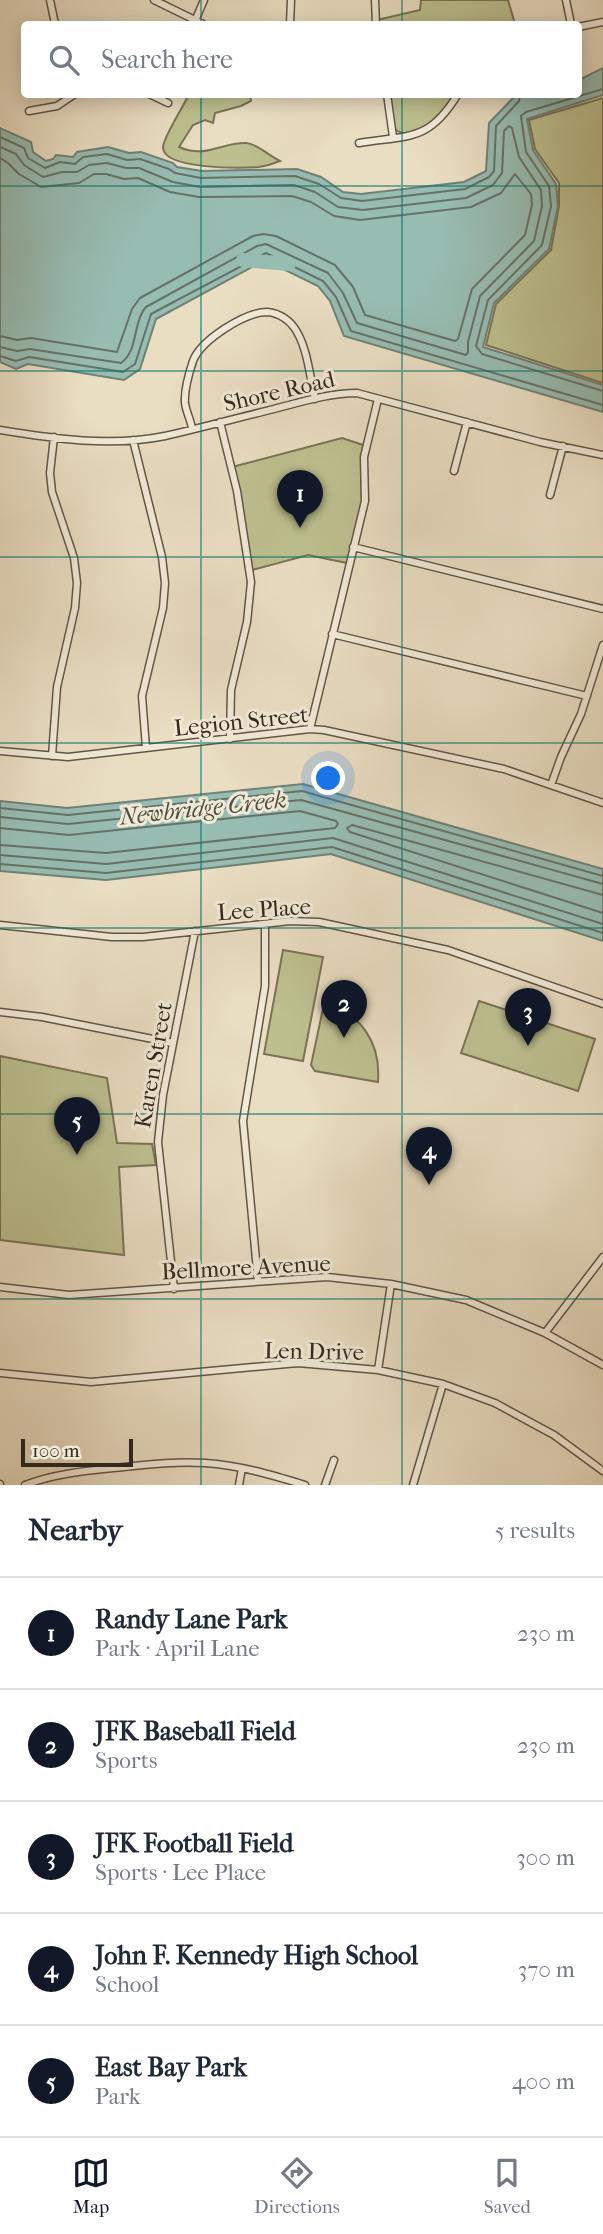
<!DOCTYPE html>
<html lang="en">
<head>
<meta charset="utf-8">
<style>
  :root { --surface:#fff; --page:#f6f6f7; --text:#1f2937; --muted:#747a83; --line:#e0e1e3; --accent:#111827 }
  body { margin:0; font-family:"IM FELL French Canon",serif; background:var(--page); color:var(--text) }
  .scale { position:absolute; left:21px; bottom:18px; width:112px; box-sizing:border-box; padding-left:7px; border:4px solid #35291d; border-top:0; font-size:19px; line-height:24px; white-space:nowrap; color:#35291d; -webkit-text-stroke:5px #f1e9d7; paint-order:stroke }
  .you { position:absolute; left:329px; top:779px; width:24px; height:24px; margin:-18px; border:5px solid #fff; border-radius:50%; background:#1a73e8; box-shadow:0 0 0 10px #1a73e833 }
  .badge { display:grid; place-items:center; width:46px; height:46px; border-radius:50%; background:var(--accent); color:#fff; font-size:23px; font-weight:700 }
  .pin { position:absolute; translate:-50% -58px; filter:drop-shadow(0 2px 4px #0008) }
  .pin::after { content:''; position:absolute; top:37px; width:24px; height:21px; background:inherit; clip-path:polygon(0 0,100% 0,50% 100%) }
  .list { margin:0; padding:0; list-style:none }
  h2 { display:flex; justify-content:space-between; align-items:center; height:91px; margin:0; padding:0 28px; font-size:30px }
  h2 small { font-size:23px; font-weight:400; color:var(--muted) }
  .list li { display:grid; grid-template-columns:46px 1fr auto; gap:21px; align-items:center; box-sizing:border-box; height:112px; padding:0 28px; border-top:2px solid var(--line) }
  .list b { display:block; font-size:26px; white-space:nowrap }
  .list p { margin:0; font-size:23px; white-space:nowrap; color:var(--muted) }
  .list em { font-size:23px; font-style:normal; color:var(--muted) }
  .icon { flex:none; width:38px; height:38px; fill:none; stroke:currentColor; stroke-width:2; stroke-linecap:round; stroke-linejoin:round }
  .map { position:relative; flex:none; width:603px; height:1485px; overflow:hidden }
  .search { position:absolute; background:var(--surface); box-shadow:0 4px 18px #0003; left:21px; right:21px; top:21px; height:77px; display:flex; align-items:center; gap:18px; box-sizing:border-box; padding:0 24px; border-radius:7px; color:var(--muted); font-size:26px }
  .sheet { height:651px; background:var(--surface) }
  nav { display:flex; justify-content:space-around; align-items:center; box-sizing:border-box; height:98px; border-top:2px solid var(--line); background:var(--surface); font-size:19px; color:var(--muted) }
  nav a { display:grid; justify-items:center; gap:4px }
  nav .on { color:var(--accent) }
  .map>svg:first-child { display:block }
  .green { fill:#bdbf8f; stroke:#797456; stroke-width:2 }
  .water { fill:#97bcb2; stroke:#708176; stroke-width:2 }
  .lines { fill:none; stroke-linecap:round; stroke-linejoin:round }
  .shore { stroke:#667268; stroke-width:2 }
  .river { stroke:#97bcb2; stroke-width:14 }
  .street-casing { stroke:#625646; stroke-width:9 }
  .street { stroke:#f1e9d7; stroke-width:6 }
  .grid { fill:none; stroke:#0f766e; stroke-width:2; stroke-opacity:0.55 }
  .labels { text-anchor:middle; stroke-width:6; stroke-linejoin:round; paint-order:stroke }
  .street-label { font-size:23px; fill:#35291d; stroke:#f1e9d7 }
  .water-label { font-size:24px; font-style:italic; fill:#4e4e42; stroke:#f1e9d7 }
</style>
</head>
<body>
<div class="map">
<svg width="603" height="1485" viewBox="0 0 603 1485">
  <rect width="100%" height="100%" fill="#e9ddc2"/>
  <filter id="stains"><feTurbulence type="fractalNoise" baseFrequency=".00286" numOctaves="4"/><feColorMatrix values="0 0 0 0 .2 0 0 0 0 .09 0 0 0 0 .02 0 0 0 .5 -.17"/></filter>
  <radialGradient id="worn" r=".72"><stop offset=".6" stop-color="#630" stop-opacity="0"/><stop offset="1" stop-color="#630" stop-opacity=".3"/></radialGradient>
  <path class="green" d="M421 0H508L515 24H378L377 20 420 10Z
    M189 94 250 95 251 101 241 106 215 113 213 123 205 120 193 125 179 147C206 159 222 142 246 143 258 144 269 156 280 161 273 164 266 166 259 167 242 168 165 170 163 148 162 139 184 106 189 94Z
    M389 95H456C442 112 420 146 394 129Z
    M603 98V383L486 345 496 304 551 250 559 206V183L535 149 529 120Z
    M342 438 363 445 361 458 362 502 347 563 308 555 252 570 232 467Z
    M283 950 323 957 303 1061 264 1054Z
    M479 1001 595 1039 578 1091 461 1053Z
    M324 1004C362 1013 381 1044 378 1082L315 1071 311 1065Z
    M0 1056 107 1078 117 1143 152 1144 156 1165 119 1167 124 1255 0 1240Z"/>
  <path class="water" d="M603 68V95L527 119 533 150 556 184 558 206 549 249 494 303 483 347 603 385V412L344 336 330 301 318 286 265 260 156 319 140 369 124 380 28 364 16 369 0 362V128L31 142 33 152 46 161 53 159 56 155 73 157 77 152 108 147 129 153 141 152 173 163 177 167 202 171 297 169 321 177 343 192 361 194 464 182 486 171 489 123 515 96 578 94 579 80Z
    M303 784 603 869V941L331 854 106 880 0 871V801L67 808Z"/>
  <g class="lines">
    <path class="shore" d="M603 89 526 112 521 116 526 152 549 186 551 206 542 245 488 300 476 346 482 354 603 391
      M0 137 24 148 28 158 45 168 60 162 75 164 83 157 107 154 127 160 140 159 169 169 175 173 201 178 295 176 319 184 341 198 362 201 465 189 489 177 494 171 496 126 519 101 520 94
      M0 147 16 154 24 165 43 177 62 172H77L89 165 107 163 126 168H139L173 182 200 187 294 185 315 192 338 207 363 210 466 198 493 185 502 173 504 131 509 126 512 128 519 157 541 190 542 206 534 241 480 296 468 342V352L466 355 357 323 343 293 328 273 266 244 257 246 146 307C133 321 138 352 121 363L30 349 17 351 0 347
      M0 158 8 163 19 174 41 187 79 183 94 174H106L124 179 138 178 170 192 199 197 292 196 311 202 334 216 360 220 471 207 501 193 515 174 531 194 532 205 525 235 472 289 458 339 455 341 365 315 353 287 335 265 276 236 263 234 253 236 140 298 132 309 117 352 31 338 17 340 0 336
      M0 356 16 361 29 357 123 372 135 364 151 314 266 253 323 281 336 297 351 331 603 405
      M0 808 68 815 302 791 603 876
      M0 817 68 824 301 800 603 884
      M0 828 69 835 300 811 336 821 338 824 335 828 106 853 0 845
      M0 855 106 864 333 838 603 924
      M0 864 106 873 332 847 603 933
      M603 895 352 825 347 828 350 832 603 913"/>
    <path class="river" d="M243 260 289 264"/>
    <defs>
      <path id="street" d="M50 0 55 24
        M154 0 203 24
        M375 0 376 24
        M566 0 571 24
        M195 21 204 0
        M290 24 291 0
        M578 27 603 22
        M149 94 168 103
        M387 94 393 137
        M29 111 57 106 75 94
        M359 143C409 135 429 142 458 94
        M220 422 237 491 251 582 247 622 231 690 230 739
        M192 429C191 420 186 412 185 403 184 390 189 373 193 361 201 340 245 312 267 312 280 313 291 321 297 332 308 351 310 378 315 399
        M0 430C54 439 111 447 165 436 201 428 237 418 274 409 301 402 329 393 357 393L540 442 603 455
        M133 440 162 557 165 583 163 608 142 696 146 748
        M454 471 467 422
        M550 495 563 446
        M353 547 603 609
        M332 634 587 696
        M310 729 365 501 364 457 378 399
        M0 751 68 757 310 729 324 730 504 769 603 803
        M52 756 57 687 75 608 77 583 74 558 52 492 50 473 54 437
        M551 785 561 757 581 714 603 645
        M0 925 112 937H143L290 921 319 922 448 950 603 1004
        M0 1012 42 1017 173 1043
        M258 1281 243 1121 265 986V924
        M0 1287 69 1295 327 1277 391 1284 466 1300 545 1333 603 1365
        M174 1289 158 1142 163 1095 195 931
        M545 1333 603 1257
        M378 1370 391 1284
        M0 1373 91 1382 298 1363 378 1370 443 1384 495 1403 554 1435 603 1471
        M0 1484V1485
        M25 1485C53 1474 84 1471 114 1468 144 1465 175 1461 205 1463 239 1465 272 1475 305 1485
        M239 1485 242 1468
        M325 1485 334 1460
        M413 1485 443 1384"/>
    </defs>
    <use href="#street" class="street-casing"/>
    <use href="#street" class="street"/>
  </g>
  <path class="grid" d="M201 0V24M402 0V24M201 94V1485M402 94V1485M0 186H603M0 371H603M0 557H603M0 743H603M0 928H603M0 1114H603M0 1299H603"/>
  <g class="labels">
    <g class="street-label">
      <text transform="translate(279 391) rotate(-13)" y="8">Shore Road</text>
      <text transform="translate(241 721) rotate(-6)" y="8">Legion Street</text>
      <text transform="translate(264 909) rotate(-4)" y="8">Lee Place</text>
      <text transform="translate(153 1065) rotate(-80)" y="8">Karen Street</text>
      <text transform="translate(246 1267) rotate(-3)" y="8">Bellmore Avenue</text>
      <text transform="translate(314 1351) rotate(1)" y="8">Len Drive</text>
    </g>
    <g class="water-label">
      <text transform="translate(203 808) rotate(-6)" y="8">Newbridge Creek</text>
    </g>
  </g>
  <rect width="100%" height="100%" filter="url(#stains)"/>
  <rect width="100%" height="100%" fill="url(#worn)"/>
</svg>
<div class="scale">100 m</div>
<div class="you"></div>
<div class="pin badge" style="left:300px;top:528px">1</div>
<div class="pin badge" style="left:344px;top:1038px">2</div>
<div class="pin badge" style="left:528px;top:1046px">3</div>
<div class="pin badge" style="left:429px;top:1185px">4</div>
<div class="pin badge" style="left:77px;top:1155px">5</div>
<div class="search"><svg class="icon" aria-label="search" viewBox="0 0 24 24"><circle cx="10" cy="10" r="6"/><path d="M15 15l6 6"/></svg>Search here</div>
</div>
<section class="sheet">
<h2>Nearby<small>5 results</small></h2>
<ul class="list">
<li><span class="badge">1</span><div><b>Randy Lane Park</b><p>Park · April Lane</p></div><em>230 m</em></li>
<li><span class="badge">2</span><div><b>JFK Baseball Field</b><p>Sports</p></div><em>230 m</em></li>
<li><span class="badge">3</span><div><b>JFK Football Field</b><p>Sports · Lee Place</p></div><em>300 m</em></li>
<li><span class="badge">4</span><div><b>John F. Kennedy High School</b><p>School</p></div><em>370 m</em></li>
<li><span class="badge">5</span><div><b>East Bay Park</b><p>Park</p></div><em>400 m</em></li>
</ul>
</section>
<nav>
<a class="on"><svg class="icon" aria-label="map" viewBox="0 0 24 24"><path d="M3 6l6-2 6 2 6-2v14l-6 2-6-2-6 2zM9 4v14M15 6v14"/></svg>Map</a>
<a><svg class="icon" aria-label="directions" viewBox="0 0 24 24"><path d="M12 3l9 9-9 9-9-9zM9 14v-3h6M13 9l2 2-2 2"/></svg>Directions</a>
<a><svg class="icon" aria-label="saved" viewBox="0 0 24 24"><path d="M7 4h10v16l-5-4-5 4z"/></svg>Saved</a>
</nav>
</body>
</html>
